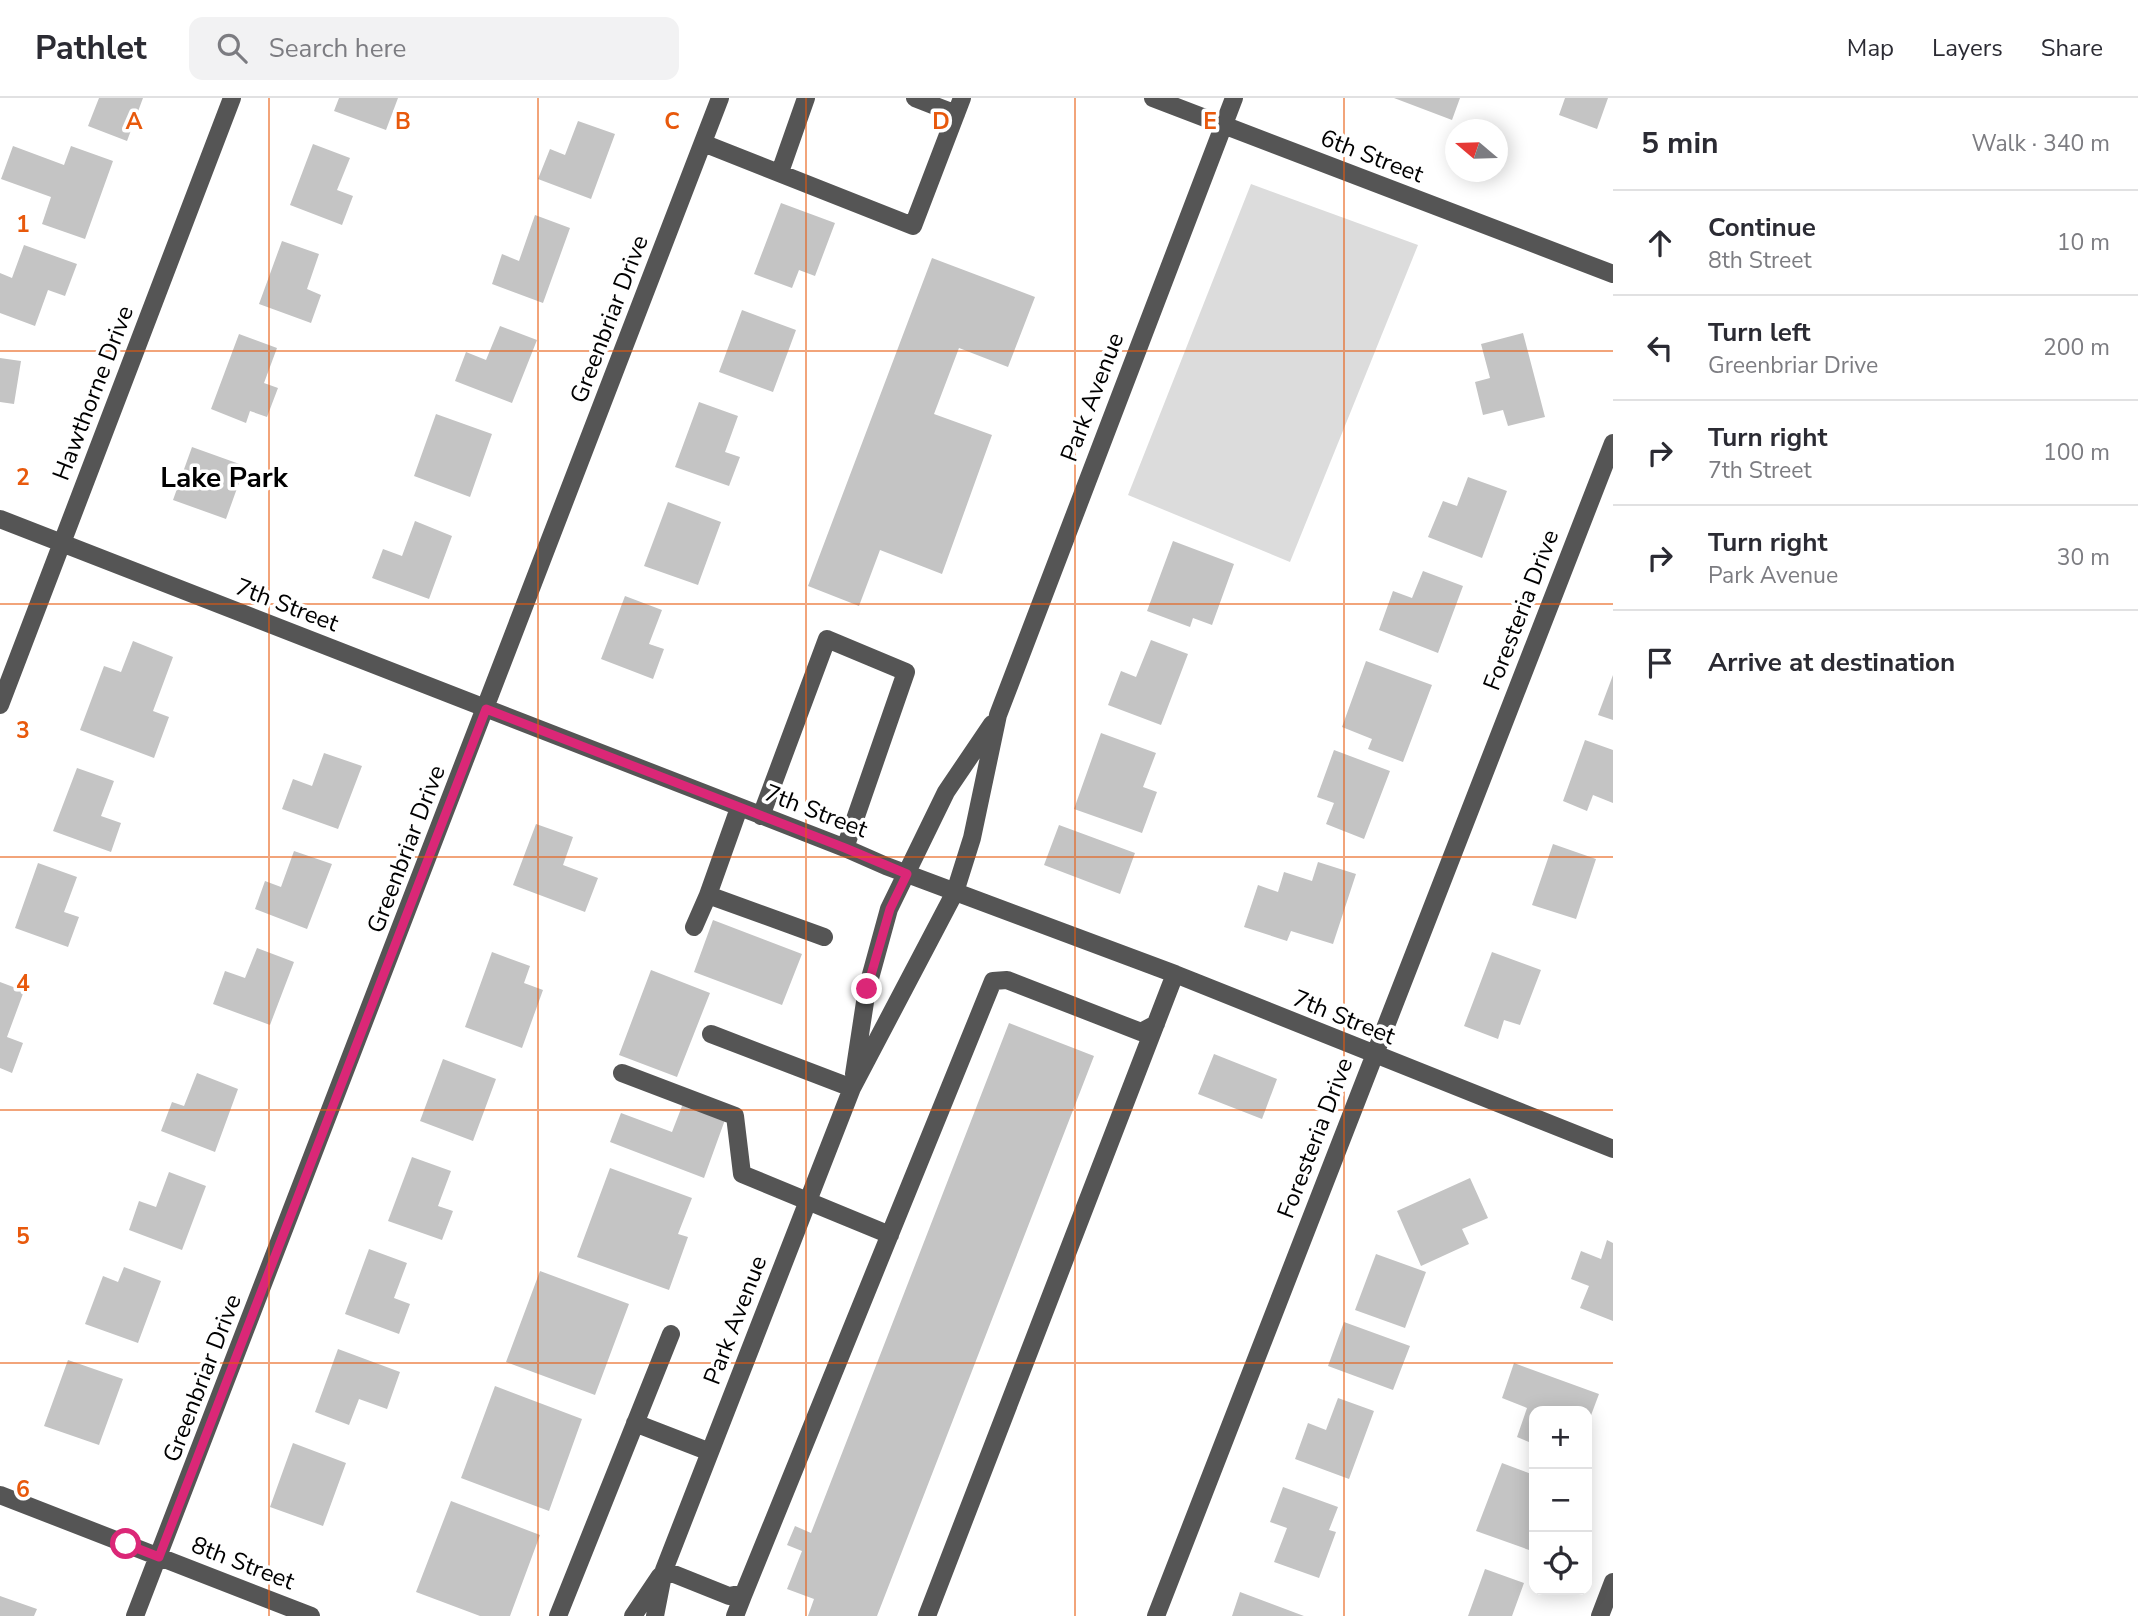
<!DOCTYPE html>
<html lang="en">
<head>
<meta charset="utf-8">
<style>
  :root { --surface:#fff; --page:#f2f2f3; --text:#2b2b33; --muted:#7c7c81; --line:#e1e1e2 }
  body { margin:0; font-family:"Nunito Sans",sans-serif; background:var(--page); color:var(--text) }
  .controls { position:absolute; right:21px; bottom:21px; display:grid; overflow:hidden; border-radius:14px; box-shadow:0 4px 18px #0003 }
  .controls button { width:63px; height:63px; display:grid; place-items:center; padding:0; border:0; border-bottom:2px solid var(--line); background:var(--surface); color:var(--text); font:35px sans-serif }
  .compass { position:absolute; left:1445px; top:21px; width:63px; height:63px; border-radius:50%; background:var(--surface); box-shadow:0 4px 18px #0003; rotate:289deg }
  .stop { position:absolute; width:21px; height:21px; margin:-16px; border:5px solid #db2777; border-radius:50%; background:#fff }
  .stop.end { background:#db2777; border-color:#fff; box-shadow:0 2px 7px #0008 }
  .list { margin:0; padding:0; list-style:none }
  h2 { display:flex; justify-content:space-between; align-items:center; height:91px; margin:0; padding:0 28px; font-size:30px }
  h2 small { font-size:23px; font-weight:400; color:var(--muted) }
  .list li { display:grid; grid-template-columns:46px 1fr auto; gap:21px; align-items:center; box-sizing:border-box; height:105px; padding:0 28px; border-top:2px solid var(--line) }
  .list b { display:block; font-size:26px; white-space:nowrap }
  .list p { margin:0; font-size:23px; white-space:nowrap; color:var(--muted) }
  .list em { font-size:23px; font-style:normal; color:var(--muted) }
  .icon { flex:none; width:38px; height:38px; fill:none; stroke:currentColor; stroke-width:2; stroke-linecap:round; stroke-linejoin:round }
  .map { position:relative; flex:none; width:1613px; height:1518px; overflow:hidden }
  header { display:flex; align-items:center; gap:42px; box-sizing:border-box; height:98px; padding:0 35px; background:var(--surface); border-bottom:2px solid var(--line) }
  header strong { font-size:33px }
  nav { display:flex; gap:38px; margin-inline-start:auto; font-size:24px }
  .search { width:490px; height:63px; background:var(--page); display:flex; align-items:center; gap:18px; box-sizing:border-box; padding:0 24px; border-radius:14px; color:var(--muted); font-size:26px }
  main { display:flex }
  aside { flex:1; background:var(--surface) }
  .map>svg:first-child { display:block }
  .green { fill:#dcdcdc }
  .building { fill:#c4c4c4 }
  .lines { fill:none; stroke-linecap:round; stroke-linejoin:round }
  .minor { stroke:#555; stroke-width:18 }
  .route { stroke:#db2777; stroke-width:9 }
  .grid { fill:none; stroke:#e8590c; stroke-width:2; stroke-opacity:0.55 }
  .labels { text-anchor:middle; stroke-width:7; stroke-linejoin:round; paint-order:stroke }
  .street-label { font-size:24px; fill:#000; stroke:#fff }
  .quarter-label { font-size:28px; font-weight:bold; fill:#000; stroke:#fff }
  .grid-label { font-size:23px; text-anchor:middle; font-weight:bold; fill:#e8590c; stroke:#fff; stroke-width:7; stroke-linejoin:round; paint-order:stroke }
</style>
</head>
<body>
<header>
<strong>Pathlet</strong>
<div class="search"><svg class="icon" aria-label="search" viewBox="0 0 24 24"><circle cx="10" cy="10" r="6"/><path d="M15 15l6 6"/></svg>Search here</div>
<nav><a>Map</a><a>Layers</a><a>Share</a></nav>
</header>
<main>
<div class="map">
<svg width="1613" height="1518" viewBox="0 0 1613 1518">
  <rect width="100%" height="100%" fill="#fff"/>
  <path class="green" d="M1251 86 1418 147 1290 464 1128 397Z"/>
  <path class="building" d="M99 0H143L127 43 88 28Z
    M339 0H398L386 32 334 13Z
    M1394 0H1460L1452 22Z
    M1565 0H1608L1597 31 1559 17Z
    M578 23 615 36 591 101 538 81 550 51 565 57Z
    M313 46 350 60 337 92 353 98 342 127 290 107Z
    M13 48 64 67 71 48 113 63 85 141 42 126 51 99 1 81Z
    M781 105 835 125 815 178 799 172 792 190 754 176Z
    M535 117 570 130 543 205 492 186 502 156 519 163Z
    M282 143 319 156 307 191 321 197 311 225 259 206Z
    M24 147 77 166 65 198 48 192 35 228 0 215V175L12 180Z
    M932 160 1035 199 1008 269 959 250 934 316 992 337 942 476 880 452 859 508 808 488Z
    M742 212 796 232 773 294 719 274Z
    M500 228 537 242 512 305 455 283 466 254 486 262Z
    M1523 235 1545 319 1508 328 1503 312 1483 317 1475 284 1490 280 1481 246Z
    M239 236 277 250 264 285 278 290 267 319 250 313 246 325 211 311Z
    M0 260 21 263 14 306 0 304Z
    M699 304 738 318 725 354 740 359 729 388 675 369Z
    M436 316 492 336 470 399 414 378Z
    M192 349 245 368 226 421 173 402Z
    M1468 379 1507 393 1482 460 1428 439 1443 403 1457 408Z
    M668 404 721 424 698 487 644 468Z
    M415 423 452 438 429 501 372 480 383 451 402 458Z
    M1173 443 1234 466 1212 527 1193 520 1190 529 1147 513Z
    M1423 473 1463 488 1438 555 1379 532 1393 493 1412 500Z
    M625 498 662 512 649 546 664 551 653 581 601 561Z
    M1151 542 1188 556 1161 627 1108 607 1121 573 1136 579Z
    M133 543 173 559 153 613 169 619 154 660 80 632 104 568 121 574Z
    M1366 563 1432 587 1403 664 1368 651 1372 641 1342 629Z
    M1613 577V622L1598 617Z
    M1101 635 1156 655 1143 689 1157 694 1142 735 1074 711Z
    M1585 642 1613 652V705L1593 697 1587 713 1563 703Z
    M1334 652 1390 673 1364 741 1326 726 1334 705 1317 699Z
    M324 655 362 668 338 731 282 711 293 681 312 688Z
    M77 670 114 683 101 718 121 725 111 754 53 733Z
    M536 726 573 739 563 767 598 780 585 814 513 787Z
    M1059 727 1135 755 1120 796 1044 767Z
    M1553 746 1596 761 1576 821 1532 807Z
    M294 753 332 766 307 831 255 811 265 783 281 789Z
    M1318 764 1356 776 1333 846 1291 833 1287 843 1244 829 1258 787 1278 794 1284 774 1312 783Z
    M38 765 77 779 64 814 79 819 68 849 15 830Z
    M713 822 802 856 782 907 694 874Z
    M257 850 294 864 270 927 213 906 225 873 245 880Z
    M492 854 530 868 524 885 543 892 522 950 465 929Z
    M1492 854 1541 872 1520 927 1504 922 1498 941 1464 928Z
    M651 872 710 895 677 979 619 957Z
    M0 884 24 893 7 939 23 945 12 975 0 970Z
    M1009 925 1094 958 877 1518H808L814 1501 787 1491 802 1453 787 1447 795 1428 811 1435Z
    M1214 956 1277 981 1262 1021 1198 996Z
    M443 961 496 981 473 1043 420 1023Z
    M197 975 238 991 215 1054 161 1033 172 1004 184 1008Z
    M684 1003 726 1019 704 1080 610 1044 621 1015 672 1034Z
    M412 1059 451 1073 438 1108 453 1113 442 1142 388 1123Z
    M610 1070 692 1100 678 1136 688 1139 669 1192 577 1159Z
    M169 1074 206 1088 182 1152 129 1132 139 1103 156 1109Z
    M1470 1080 1488 1120 1462 1131 1469 1146 1421 1168 1397 1113Z
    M1607 1142 1613 1145V1223L1580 1210 1589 1188 1571 1181 1581 1153 1601 1161Z
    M369 1151 407 1165 394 1200 410 1206 399 1236 345 1216Z
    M1376 1156 1426 1174 1405 1230 1355 1212Z
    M124 1169 161 1183 138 1245 85 1226 103 1178 118 1184Z
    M540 1173 629 1206 595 1297 506 1264Z
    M1344 1224 1410 1248 1393 1292 1328 1268Z
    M338 1251 400 1274 387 1311 359 1301 349 1327 315 1314Z
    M68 1262 123 1281 99 1347 44 1328Z
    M1514 1265 1599 1296 1587 1328V1313H1534V1346L1517 1339 1527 1310 1502 1300Z
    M495 1288 582 1321 549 1413 461 1380Z
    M1338 1300 1374 1313 1349 1381 1295 1361 1308 1325 1326 1332Z
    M293 1345 346 1365 323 1428 270 1409Z
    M1502 1365 1534 1377V1446L1532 1453 1476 1433Z
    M1283 1389 1338 1409 1329 1432 1336 1434 1319 1480 1274 1464 1287 1430 1270 1424Z
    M451 1403 540 1437 510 1518H480L416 1494Z
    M1485 1471 1524 1485 1512 1518H1468Z
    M1240 1494 1304 1518H1232Z
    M0 1498 37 1511 34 1518H0Z"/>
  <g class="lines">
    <path class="minor" d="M915 0 956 16
      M1153 0 1613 176
      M703 45 913 128 962 0
      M780 74 806 0
      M0 421 845 750 886 768 1175 876 1613 1051
      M0 607 232 0
      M739 710 708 797 824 839
      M761 718 827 541 906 574 845 750
      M694 829 708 797
      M711 936 852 990
      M622 975 735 1018 742 1076 890 1137
      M854 976 867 891 889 811 946 694 992 626
      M635 1325 710 1354
      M0 1397 311 1518
      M664 1472 729 1498 744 1495 993 883 1007 882 1141 934 1156 926
      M135 1518 720 0
      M558 1518 671 1236
      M633 1518 660 1478
      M655 1518 664 1472 852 990 955 794 972 740 998 617 1234 0
      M735 1518 744 1495
      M927 1518 1175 876
      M1156 1518 1613 345
      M1600 1518 1613 1484"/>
  </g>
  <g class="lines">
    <path class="route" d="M126 1446 159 1459 486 611 845 750 907 776 890 811 867 891"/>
  </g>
  <path class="grid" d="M269 0V1518M538 0V1518M806 0V1518M1075 0V1518M1344 0V1518M0 253H1613M0 506H1613M0 759H1613M0 1012H1613M0 1265H1613"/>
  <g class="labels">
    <g class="street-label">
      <text transform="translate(1372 58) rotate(21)" y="8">6th Street</text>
      <text transform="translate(609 221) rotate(-69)" y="8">Greenbriar Drive</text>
      <text transform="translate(93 295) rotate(-69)" y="8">Hawthorne Drive</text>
      <text transform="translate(1092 299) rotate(-69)" y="8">Park Avenue</text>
      <text transform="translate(287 507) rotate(21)" y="8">7th Street</text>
      <text transform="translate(1521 512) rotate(-69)" y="8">Foresteria Drive</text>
      <text transform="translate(816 713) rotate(21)" y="8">7th Street</text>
      <text transform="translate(406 751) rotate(-69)" y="8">Greenbriar Drive</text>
      <text transform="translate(1344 919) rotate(22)" y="8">7th Street</text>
      <text transform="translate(1315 1040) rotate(-69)" y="8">Foresteria Drive</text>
      <text transform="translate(735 1222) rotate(-69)" y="8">Park Avenue</text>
      <text transform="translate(202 1280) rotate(-69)" y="8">Greenbriar Drive</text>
      <text transform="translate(243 1465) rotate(21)" y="8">8th Street</text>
    </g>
    <g class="quarter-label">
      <text x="224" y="389">Lake Park</text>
    </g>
  </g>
  <g class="grid-label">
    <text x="134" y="31">A</text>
    <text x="403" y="31">B</text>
    <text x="672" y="31">C</text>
    <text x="941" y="31">D</text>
    <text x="1210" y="31">E</text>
    <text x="23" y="134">1</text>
    <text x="23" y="387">2</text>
    <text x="23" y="640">3</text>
    <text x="23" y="893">4</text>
    <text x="23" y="1146">5</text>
    <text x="23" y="1399">6</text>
  </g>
</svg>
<div class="controls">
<button>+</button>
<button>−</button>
<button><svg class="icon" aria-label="locate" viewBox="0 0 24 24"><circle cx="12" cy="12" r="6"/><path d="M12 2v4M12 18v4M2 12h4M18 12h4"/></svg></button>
</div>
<svg class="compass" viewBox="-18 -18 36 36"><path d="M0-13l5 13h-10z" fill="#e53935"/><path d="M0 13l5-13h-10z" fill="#7c7c81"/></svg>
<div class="stop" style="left:126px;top:1446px"></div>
<div class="stop end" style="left:867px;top:891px"></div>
</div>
<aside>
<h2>5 min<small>Walk · 340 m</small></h2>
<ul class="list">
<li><svg class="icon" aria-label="ahead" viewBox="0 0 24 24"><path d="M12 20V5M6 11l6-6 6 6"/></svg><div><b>Continue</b><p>8th Street</p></div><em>10 m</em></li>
<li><svg class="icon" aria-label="left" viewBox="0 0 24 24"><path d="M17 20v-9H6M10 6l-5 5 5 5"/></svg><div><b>Turn left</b><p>Greenbriar Drive</p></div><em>200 m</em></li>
<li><svg class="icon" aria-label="right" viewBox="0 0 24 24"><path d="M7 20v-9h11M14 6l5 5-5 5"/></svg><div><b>Turn right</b><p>7th Street</p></div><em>100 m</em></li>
<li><svg class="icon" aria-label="right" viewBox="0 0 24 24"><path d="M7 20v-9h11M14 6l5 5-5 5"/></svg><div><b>Turn right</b><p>Park Avenue</p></div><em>30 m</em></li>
<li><svg class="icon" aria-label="arrive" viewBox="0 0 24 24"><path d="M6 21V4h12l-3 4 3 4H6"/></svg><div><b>Arrive at destination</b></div></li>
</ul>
</aside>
</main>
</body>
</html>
